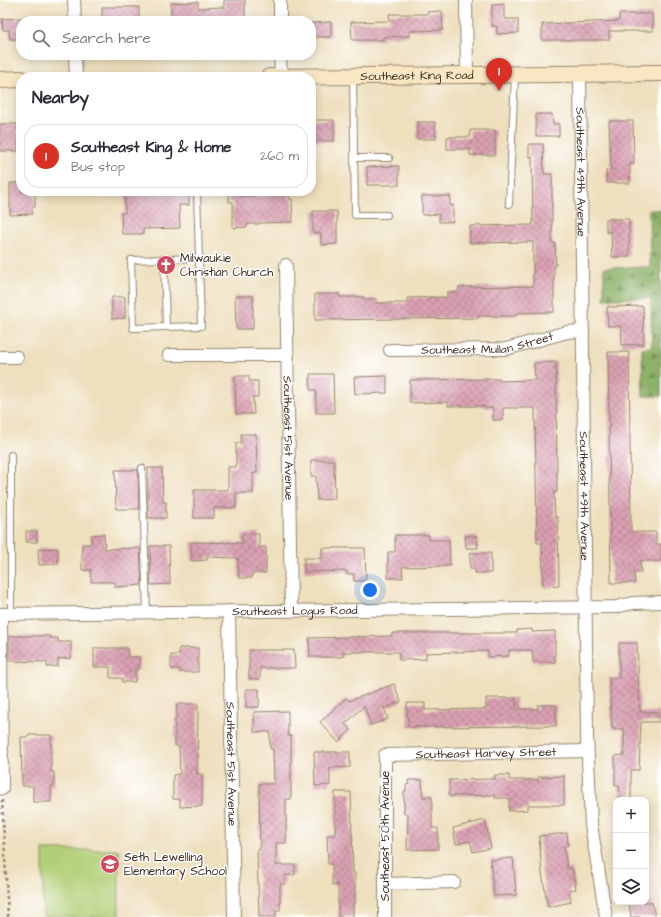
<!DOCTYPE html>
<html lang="en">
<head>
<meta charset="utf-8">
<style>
  :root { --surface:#fff; --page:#f7f7f7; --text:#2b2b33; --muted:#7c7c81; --line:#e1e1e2; --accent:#d93025 }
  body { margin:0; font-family:"Architects Daughter",sans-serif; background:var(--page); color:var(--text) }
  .controls { position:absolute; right:12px; bottom:12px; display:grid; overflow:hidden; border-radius:8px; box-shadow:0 2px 10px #0003 }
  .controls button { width:36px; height:36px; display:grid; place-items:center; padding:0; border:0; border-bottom:1px solid var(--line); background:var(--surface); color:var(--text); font:20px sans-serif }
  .you { position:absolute; left:370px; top:590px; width:14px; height:14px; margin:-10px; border:3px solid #fff; border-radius:50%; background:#1a73e8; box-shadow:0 0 0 6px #1a73e833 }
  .badge { display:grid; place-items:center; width:26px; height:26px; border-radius:50%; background:var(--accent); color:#fff; font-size:13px; font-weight:700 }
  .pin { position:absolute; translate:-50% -33px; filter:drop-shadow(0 1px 2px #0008) }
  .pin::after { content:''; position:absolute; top:21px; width:14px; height:12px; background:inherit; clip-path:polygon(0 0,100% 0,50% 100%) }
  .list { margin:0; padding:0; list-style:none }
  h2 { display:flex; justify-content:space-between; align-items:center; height:52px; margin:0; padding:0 16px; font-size:17px }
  h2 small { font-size:13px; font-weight:400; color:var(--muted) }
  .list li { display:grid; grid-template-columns:26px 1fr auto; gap:12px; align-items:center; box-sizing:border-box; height:64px; margin:0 8px 8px; padding:0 8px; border:1px solid var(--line); border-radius:16px }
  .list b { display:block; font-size:15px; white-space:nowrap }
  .list p { margin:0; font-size:13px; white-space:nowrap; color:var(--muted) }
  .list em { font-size:13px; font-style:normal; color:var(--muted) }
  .icon { flex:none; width:22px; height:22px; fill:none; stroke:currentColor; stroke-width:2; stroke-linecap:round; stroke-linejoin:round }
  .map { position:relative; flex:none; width:661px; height:917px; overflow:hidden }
  .search { position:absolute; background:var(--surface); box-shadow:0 2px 10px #0003; left:16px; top:16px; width:300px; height:44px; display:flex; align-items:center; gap:10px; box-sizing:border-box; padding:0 14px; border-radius:16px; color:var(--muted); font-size:15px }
  .panel { position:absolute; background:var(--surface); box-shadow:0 2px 10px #0003; left:16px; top:72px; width:300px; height:124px; border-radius:16px }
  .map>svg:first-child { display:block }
  .green { fill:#b1cf77; stroke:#767c4a }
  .forest { fill:url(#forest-firs); stroke:#646e43 }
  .building { fill:url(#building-cross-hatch) }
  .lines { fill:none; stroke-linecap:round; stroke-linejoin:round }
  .lane-casing { stroke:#94846e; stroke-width:8 }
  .street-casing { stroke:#94846e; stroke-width:14 }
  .secondary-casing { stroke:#94846e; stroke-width:18 }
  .path { stroke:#94846e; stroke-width:2.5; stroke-dasharray:3 3; stroke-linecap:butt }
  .lane { stroke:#fff; stroke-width:6 }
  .street { stroke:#fff; stroke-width:12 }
  .secondary { stroke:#f9e7c3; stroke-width:16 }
  .labels { text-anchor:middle; stroke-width:3; stroke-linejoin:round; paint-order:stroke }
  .street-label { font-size:12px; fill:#3b2a1e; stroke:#fff }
  .poi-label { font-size:12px; fill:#3b2a1e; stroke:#fff; text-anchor:start }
</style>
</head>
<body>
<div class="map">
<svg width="661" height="917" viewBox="0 0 661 917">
  <defs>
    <pattern id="forest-firs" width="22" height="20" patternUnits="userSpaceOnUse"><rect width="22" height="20" fill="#8cb268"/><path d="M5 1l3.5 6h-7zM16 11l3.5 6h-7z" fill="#749155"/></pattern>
    <pattern id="building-cross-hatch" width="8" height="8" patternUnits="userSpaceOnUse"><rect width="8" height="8" fill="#dba1b3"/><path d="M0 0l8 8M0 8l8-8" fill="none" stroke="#b38391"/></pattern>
  </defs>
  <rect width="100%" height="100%" fill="#fff"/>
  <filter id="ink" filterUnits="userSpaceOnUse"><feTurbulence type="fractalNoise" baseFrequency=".025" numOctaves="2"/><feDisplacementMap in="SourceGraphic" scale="8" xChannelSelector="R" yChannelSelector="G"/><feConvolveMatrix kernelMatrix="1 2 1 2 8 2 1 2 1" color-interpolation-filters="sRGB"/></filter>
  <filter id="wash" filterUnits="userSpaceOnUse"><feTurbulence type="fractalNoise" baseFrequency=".012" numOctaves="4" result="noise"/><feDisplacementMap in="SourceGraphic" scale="16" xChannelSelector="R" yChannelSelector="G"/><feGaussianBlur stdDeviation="0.9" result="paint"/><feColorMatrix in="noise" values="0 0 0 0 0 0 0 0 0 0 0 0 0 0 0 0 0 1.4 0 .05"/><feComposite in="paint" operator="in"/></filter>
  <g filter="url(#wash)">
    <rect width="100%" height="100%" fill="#eedfbd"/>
    <path class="green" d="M43 850H119V917H43Z"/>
    <path class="forest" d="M649 210H661V396H643L642 348 652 347 651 298 604 299V268L650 267Z"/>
    <g id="blocks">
      <path class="building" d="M224 0H245V21H171V3L198 2V8L224 7Z
        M504 4V19H518V33L497 34V26H492V5Z
        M102 7H139V21H102Z
        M442 11 443 30 409 31V36L383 37V40H352L351 22 390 21 389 14H427V12Z
        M619 14H652L653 31H609V40H542V24L619 21Z
        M21 18V39H10L9 30H3L2 19Z
        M331 22V37H311V23Z
        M536 114H552L553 124H559V136H536Z
        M311 120H334V141H312Z
        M609 121H633L634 164H630V183H607L606 170H611Z
        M417 122H435L436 139H417Z
        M0 124H18V151H0Z
        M470 130H495V155H470V149H447V137H470Z
        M529 144H543L544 174H552V243H555L556 265H554V312L516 313V316H478V318L315 320V294H339V297H364V299H376V303H407V298L447 297V292H458L459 287 533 286V242L470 243V226L533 225 532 156 529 157Z
        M399 166V185H367V167Z
        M10 183H21V191H35V207H32V214L10 215Z
        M125 191H189V205H179L180 228 143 229V234H122L121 213H125Z
        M229 191H239V196H268V191H289V199H292L293 222 259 223V224H247V227L233 228V202H229Z
        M422 196H450V206L453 205V222H439V214L422 215Z
        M313 211H337V244L321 245V233H313Z
        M606 219H629V257H612L611 232H606Z
        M235 296H253V329H236Z
        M112 297H125V318L112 319Z
        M643 306 644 344 622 345 621 326H608L607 307Z
        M608 352H629L631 532H656V544H661V561H640L641 572H634L635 583H611Z
        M556 362 557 492H554L555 517H558L559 586 543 587 542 543H537L535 408H503V420H493V408H485V406H448V402L410 403V380L499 379V381L535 380 534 363Z
        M310 374H333L334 413H316V390H310Z
        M235 376H249V381H258V397H253L254 414H236Z
        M387 376V393L355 394 354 377Z
        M241 434H256L257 473H253V493H236V508H214V518H194V490H228V467H236V443H241Z
        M311 460H334L335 499 317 500 316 476H311Z
        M148 468H162L163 502H166V518H148Z
        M115 470H138L139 509H116Z
        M26 531H37V542H26Z
        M104 534 105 549 140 548 142 585 115 587V582H91V570H82V544H91V535Z
        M242 534H259V547H266V573H252V578H239L238 558 207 557V560L192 561 191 542 243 543Z
        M395 535H429V540H449L450 566 402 567 403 578H388V552H395Z
        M465 536H477L478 548H466Z
        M150 546H169L170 584 151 585Z
        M58 548V564L39 565 38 549Z
        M322 548H365L366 581H354V574H347V571L304 572V558H322Z
        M470 553H491V573H475V569H470Z
        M532 629V632L555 631V662H533L532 650H509V656L488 657V651L426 653V659L399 660V652H343V657H310L309 638 392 636V633H517V630Z
        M9 636H50V638H58V642H71V658L58 659V666L47 667V662L9 661Z
        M619 643H637L640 712H659V722H641L639 770H631V800H620L619 785H615V756L624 755V729H612L609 678H619Z
        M94 648H127L128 657H139V670H135V682H122V678H110V667H94Z
        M179 648H198V672H179V669H171V655H179Z
        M249 650H294L295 668H260V679H249Z
        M394 684 401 702 384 708 388 719 371 725 364 706 345 724 351 730 338 742 320 722 346 698 349 701Z
        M246 689H259V707H246Z
        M486 698H516V709H538V705H556V726L408 727 407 703H425V710L486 709Z
        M177 704H198L197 774H202V806L180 807V799H173V775L180 774 179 746H175V718H177Z
        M288 711V736H291V799H286V843H276V865H295V875H285V884H280V910H276V917H259L257 850H260L259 784H274L273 749H270V732H254V712Z
        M28 735H51V772H54V786H51V802H33V786H22L21 737H28Z
        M314 752H350V767L330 768V785L315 786Z
        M495 775H509V780H538V777L564 776V805H528V810L509 811V798H495V795L449 796V780L495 779Z
        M408 780H422L423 797H432V828H438V849L407 850 408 814H404V791H406V785L409 784Z
        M335 792H351L353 873H355V904H353V917H338V885H332V864H328L327 835H335Z
        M485 820 491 848 473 852 470 841 456 844 453 828Z
        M567 833 568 846H564L567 869 572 868 576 889 569 890 571 902 548 907 542 874 539 836Z
        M513 858 516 895 494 896 490 860Z
        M629 902H652L655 917H631Z"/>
    </g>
  </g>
  <g filter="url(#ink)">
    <use href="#blocks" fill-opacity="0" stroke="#94846e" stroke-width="1"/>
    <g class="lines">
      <defs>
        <path id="lane" d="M353 77 355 215H387
          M354 158H389
          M197 191 201 326 133 328 131 260 199 258
          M509 204 515 75
          M164 259 166 327
          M11 455V614
          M142 468 147 612"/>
        <g id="street">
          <path d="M74 0 75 21"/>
          <path d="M280 0V21"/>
          <path d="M466 0 467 75"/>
          <path d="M75 55 76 77"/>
          <path d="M280 55 281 77"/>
          <path id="s1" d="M580 74 587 737 591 825 606 917"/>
          <path id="s2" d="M286 265 291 610"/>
          <path id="s3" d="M390 350 506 349 567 332 583 331"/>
          <path d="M169 355H288"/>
          <path d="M0 357H17"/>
          <path id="s4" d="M229 611 234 917"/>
          <path id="s5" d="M0 614 616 607 633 603 661 602"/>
          <path d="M1 614 2 789"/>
          <path d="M385 884 454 882"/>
          <path id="s6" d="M385 917V755L587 751"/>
        </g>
        <g id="secondary">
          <path id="s7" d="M269 77 661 73"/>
          <path d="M0 80 21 79"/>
        </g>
      </defs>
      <use href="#lane" class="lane-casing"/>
      <use href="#street" class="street-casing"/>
      <use href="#secondary" class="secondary-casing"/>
      <path class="path" d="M2 800 8 917"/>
      <use href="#lane" class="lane"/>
      <use href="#street" class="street"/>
      <use href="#secondary" class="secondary"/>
    </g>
  </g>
  <defs>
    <symbol id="church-disc" viewBox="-11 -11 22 22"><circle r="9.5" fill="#d1495b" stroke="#fff"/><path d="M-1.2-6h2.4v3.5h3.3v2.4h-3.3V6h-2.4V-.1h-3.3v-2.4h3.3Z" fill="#fff"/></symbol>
    <symbol id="school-disc" viewBox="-11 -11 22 22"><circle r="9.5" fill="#d1495b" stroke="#fff"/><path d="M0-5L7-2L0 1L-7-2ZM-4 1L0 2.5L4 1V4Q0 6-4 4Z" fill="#fff"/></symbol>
  </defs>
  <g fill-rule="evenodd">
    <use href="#church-disc" x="155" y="254" width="22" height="22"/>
    <use href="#school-disc" x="99" y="853" width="22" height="22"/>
  </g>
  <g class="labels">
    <g class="street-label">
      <text dy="4" stroke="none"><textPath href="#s7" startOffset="148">Southeast King Road</textPath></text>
      <text dy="4" stroke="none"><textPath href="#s1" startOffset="98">Southeast 49th Avenue</textPath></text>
      <text dy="4" stroke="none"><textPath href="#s3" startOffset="98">Southeast Mullan Street</textPath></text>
      <text dy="4" stroke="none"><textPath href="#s2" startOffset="173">Southeast 51st Avenue</textPath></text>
      <text dy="4" stroke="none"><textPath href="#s1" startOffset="422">Southeast 49th Avenue</textPath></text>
      <text dy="4" stroke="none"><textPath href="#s5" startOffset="295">Southeast Logus Road</textPath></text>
      <text dy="4" stroke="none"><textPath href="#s6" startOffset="263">Southeast Harvey Street</textPath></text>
      <text dy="4" stroke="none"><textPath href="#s4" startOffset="153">Southeast 51st Avenue</textPath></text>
      <text transform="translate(385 836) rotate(-90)" y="4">Southeast 50th Avenue</text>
    </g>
    <g class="poi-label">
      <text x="180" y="262">Milwaukie<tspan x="180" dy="14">Christian Church</tspan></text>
      <text x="124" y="861">Seth Lewelling<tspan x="124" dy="14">Elementary School</tspan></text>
    </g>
  </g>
</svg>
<div class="controls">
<button>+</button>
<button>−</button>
<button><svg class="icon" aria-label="layers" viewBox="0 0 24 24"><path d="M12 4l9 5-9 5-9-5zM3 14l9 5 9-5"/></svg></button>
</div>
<div class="you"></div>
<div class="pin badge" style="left:499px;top:91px">1</div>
<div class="search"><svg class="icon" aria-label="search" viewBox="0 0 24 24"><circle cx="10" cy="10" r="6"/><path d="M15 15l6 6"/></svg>Search here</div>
<section class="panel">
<h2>Nearby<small></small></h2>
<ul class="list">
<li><span class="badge">1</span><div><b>Southeast King &amp; Home</b><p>Bus stop</p></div><em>260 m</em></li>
</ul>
</section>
</div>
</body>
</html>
